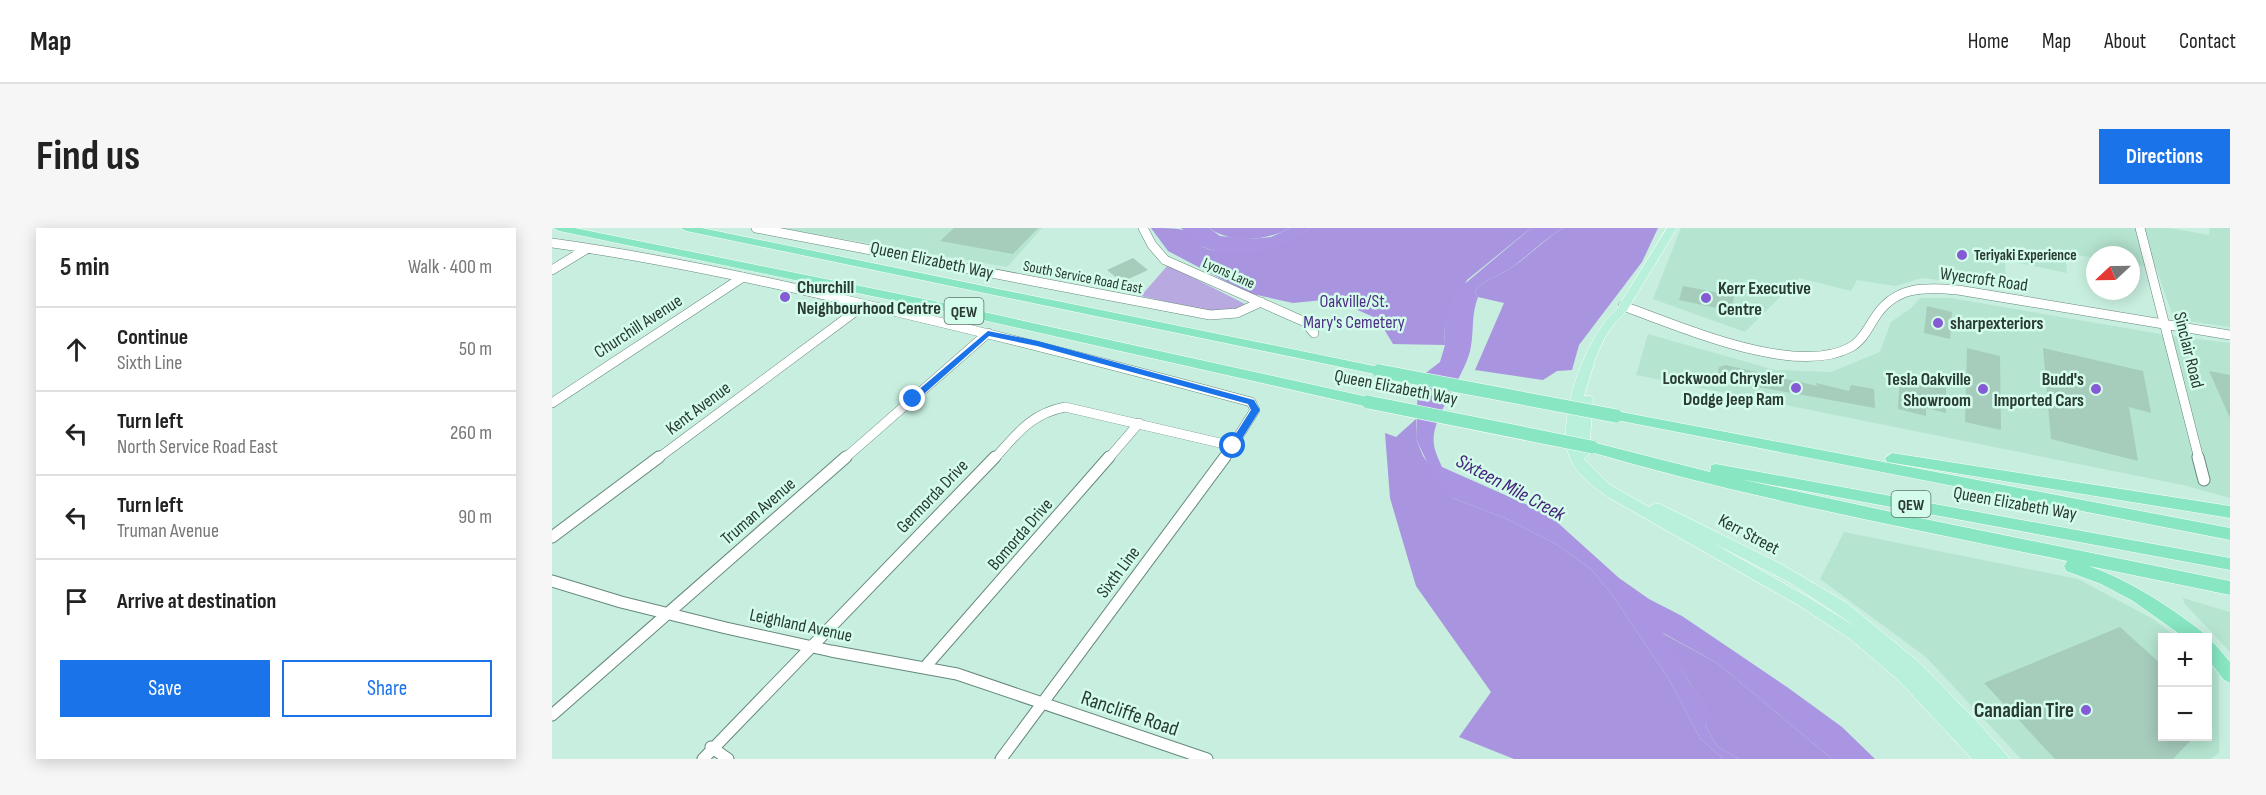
<!DOCTYPE html>
<html lang="en">
<head>
<meta charset="utf-8">
<style>
  :root { --surface:#fff; --page:#f6f6f6; --text:#222; --muted:#767676; --line:#e0e0e0; --accent:#1a73e8 }
  body { margin:0; font-family:"Sofia Sans Condensed",sans-serif; background:var(--page); color:var(--text) }
  .controls { position:absolute; right:18px; bottom:18px; display:grid; overflow:hidden; border-radius:0px; box-shadow:0 3px 15px #0003 }
  .controls button { width:54px; height:54px; display:grid; place-items:center; padding:0; border:0; border-bottom:2px solid var(--line); background:var(--surface); color:var(--text); font:30px sans-serif }
  .compass { position:absolute; left:1534px; top:18px; width:54px; height:54px; border-radius:50%; background:var(--surface); box-shadow:0 3px 15px #0003; rotate:248deg }
  .stop { position:absolute; width:18px; height:18px; margin:-14px; border:4px solid #1a73e8; border-radius:50%; background:#fff }
  .stop.end { background:#1a73e8; border-color:#fff; box-shadow:0 2px 6px #0008 }
  .list { margin:0; padding:0; list-style:none }
  h2 { display:flex; justify-content:space-between; align-items:center; height:78px; margin:0; padding:0 24px; font-size:26px }
  h2 small { font-size:20px; font-weight:400; color:var(--muted) }
  .list li { display:grid; grid-template-columns:39px 1fr auto; gap:18px; align-items:center; box-sizing:border-box; height:84px; padding:0 24px; border-top:2px solid var(--line) }
  .list b { display:block; font-size:22px; white-space:nowrap }
  .list p { margin:0; font-size:20px; white-space:nowrap; color:var(--muted) }
  .list em { font-size:20px; font-style:normal; color:var(--muted) }
  .actions { display:flex; gap:12px; padding:18px 24px }
  .actions a { flex:1; padding:14px 0; border:2px solid var(--accent); border-radius:0px; text-align:center; font-size:21px; color:var(--accent) }
  .actions .main { background:var(--accent); color:#fff }
  .icon { flex:none; width:33px; height:33px; fill:none; stroke:currentColor; stroke-width:2; stroke-linecap:round; stroke-linejoin:round }
  .map { position:relative; flex:none; width:1678px; height:531px; overflow:hidden; border-radius:0px }
  header { display:flex; align-items:center; gap:36px; box-sizing:border-box; height:84px; padding:0 30px; background:var(--surface); border-bottom:2px solid var(--line) }
  header strong { font-size:28px }
  nav { display:flex; gap:33px; margin-inline-start:auto; font-size:21px }
  .intro { display:flex; align-items:center; justify-content:space-between; box-sizing:border-box; height:144px; padding:0 36px }
  h1 { margin:0; font-size:42px }
  .button { padding:15px 27px; border-radius:0px; background:var(--accent); color:#fff; font-size:21px; font-weight:700 }
  main { display:flex; gap:36px; padding:0 36px }
  aside { flex:1; background:var(--surface); border-radius:0px; box-shadow:0 3px 15px #0003 }
  .map>svg:first-child { display:block }
  .built { fill:#b5e5d1 }
  .green { fill:#b8aae1 }
  .forest { fill:#a994e0 }
  .water { fill:#aa95e2 }
  .building { fill:#a6ccbc }
  .lines { fill:none; stroke-linecap:round; stroke-linejoin:round }
  .minor-far1-casing { stroke:#65897b; stroke-width:10 }
  .minor-casing { stroke:#65897b; stroke-width:13 }
  .major-casing { stroke:#fff; stroke-width:1 }
  .highway-casing { stroke:#fff; stroke-width:1 }
  .minor-far1 { stroke:#fff; stroke-width:9 }
  .minor { stroke:#fff; stroke-width:11 }
  .major { fill:#b8f0db; fill-rule:evenodd }
  .highway { fill:#88e6c3; fill-rule:evenodd }
  .highway-bridge-casing { stroke:#fff; stroke-width:14; stroke-linecap:butt }
  .highway-bridge { stroke:#88e6c3; stroke-width:13 }
  .route { fill:#1a73e8 }
  .poi-dot { fill:#855bd5; stroke:#d4fceb; stroke-width:2 }
  .labels { text-anchor:middle; stroke-width:5; stroke-linejoin:round; paint-order:stroke }
  .far-poi-label { font-size:15px; font-weight:bold; fill:#2a3a34; stroke:#d4fceb; text-anchor:start }
  .far-street-label { font-size:15px; fill:#2a3a34; stroke:#d4fceb }
  .shield { fill:#d4fceb; stroke:#5d746b; stroke-width:1.5 }
  .shield-label { font-size:16px; font-weight:bold; fill:#2a3a34 }
  .street-label { font-size:18px; fill:#2a3a34; stroke:#d4fceb }
  .poi-label { font-size:18px; font-weight:bold; fill:#2a3a34; stroke:#d4fceb; text-anchor:start }
  .park-label { font-size:18px; fill:#4f2f87; stroke:#d4fceb }
  .water-label { font-size:20px; font-style:italic; fill:#46247c; stroke:#d4fceb }
  .near-poi-label { font-size:21px; font-weight:bold; fill:#2a3a34; stroke:#d4fceb; text-anchor:end }
  .near-street-label { font-size:21px; fill:#2a3a34; stroke:#d4fceb }
</style>
</head>
<body>
<header>
<strong>Map</strong>
<nav><a>Home</a><a>Map</a><a>About</a><a>Contact</a></nav>
</header>
<div class="intro"><h1>Find us</h1><a class="button">Directions</a></div>
<main>
<aside>
<h2>5 min<small>Walk · 400 m</small></h2>
<ul class="list">
<li><svg class="icon" aria-label="ahead" viewBox="0 0 24 24"><path d="M12 20V5M6 11l6-6 6 6"/></svg><div><b>Continue</b><p>Sixth Line</p></div><em>50 m</em></li>
<li><svg class="icon" aria-label="left" viewBox="0 0 24 24"><path d="M17 20v-9H6M10 6l-5 5 5 5"/></svg><div><b>Turn left</b><p>North Service Road East</p></div><em>260 m</em></li>
<li><svg class="icon" aria-label="left" viewBox="0 0 24 24"><path d="M17 20v-9H6M10 6l-5 5 5 5"/></svg><div><b>Turn left</b><p>Truman Avenue</p></div><em>90 m</em></li>
<li><svg class="icon" aria-label="arrive" viewBox="0 0 24 24"><path d="M6 21V4h12l-3 4 3 4H6"/></svg><div><b>Arrive at destination</b></div></li>
</ul>
<div class="actions"><a class="main">Save</a><a>Share</a></div>
</aside>
<div class="map">
<svg width="1678" height="531" viewBox="0 0 1678 531">
  <rect width="100%" height="100%" fill="#c7eede"/>
  <path class="built" d="M227 0H490L455 39Z
    M1129 0H1617L1657 7 1658 0H1678V99L1622 91 1604 40 1579 36V27H1543V30L1513 25 1515 45 1453 32 1454 60 1370 50 1343 58 1305 52 1299 63 1247 50 1193 104 1101 71Z
    M1368 70H1399L1614 107 1678 115V270L1631 257 1084 147 1096 106 1223 142 1279 144 1328 124 1339 94 1359 80Z
    M1292 304 1526 351 1601 391 1624 409 1610 410V508H1656V436L1667 445V525L1658 531H1469L1374 429 1268 351Z
    M1631 370 1678 384V424L1632 375Z"/>
  <path class="green" d="M616 37 697 78 671 86 589 68Z"/>
  <path class="forest" d="M599 0C608 0 623 0 631 2 641 7 643 17 656 21 680 30 739 18 758 0H979L915 52 892 98 893 117 841 116 826 91 781 71 741 75 696 65 616 23Z
    M657 0H738C713 13 680 16 657 0Z
    M1011 0H1106L1090 34 1027 117 1020 142 1005 143 991 152 923 142 952 75 926 69 923 63C934 50 948 48 962 38 979 26 993 11 1011 0Z
    M864 191V211L871 228 900 270 953 290 1004 316 1040 342 1063 371 1116 450 1148 510 1171 531H962L907 509 939 464 864 358 838 270 833 205 844 209Z
    M1110 405 1165 435 1280 531H1187L1165 518 1153 497 1160 488 1138 456Z"/>
  <path class="water" d="M629 0H657L668 8 698 11 719 9 738 0H758C730 26 678 34 645 16 638 12 635 5 629 0Z
    M979 0H1011C993 11 979 25 962 38 948 48 934 50 923 63L926 69C919 88 922 100 919 118 915 147 877 190 882 217 883 224 887 232 890 239L996 286 1067 350 1097 371 1130 388 1235 459 1290 499 1323 531H1280L1165 435 1111 405 1138 456 1161 488 1153 497 1165 518 1187 531H1171L1148 510 1116 450 1063 371 1040 342 1004 316 953 290 900 270 888 261 864 211 866 151 888 134 893 117 892 98 903 64Z"/>
  <path class="building" d="M402 0H486L461 26 388 13Z
    M581 30 596 42 570 54 555 42Z
    M1131 58 1182 68 1179 83 1127 72Z
    M1375 78 1400 84 1398 111 1372 105Z
    M1415 120 1448 128 1449 202 1413 194Z
    M1491 120 1591 143 1599 185 1577 179 1586 233 1499 211Z
    M1174 137 1265 158 1264 155 1297 163 1299 157 1322 161 1323 180 1173 153 1166 146 1167 139Z
    M1657 143 1678 147V190Z
    M1348 145 1374 151V146L1394 150V185L1374 180V188L1346 181Z
    M1568 399 1611 438V508H1643L1621 531H1503L1432 455Z"/>
  <g class="lines">
    <defs>
      <path id="minor-far1" d="M204 0 658 87 685 85 709 74
        M591 0 600 17 613 32 753 94 762 105
        M1588 0 1647 231
        M0 15C101 29 200 50 298 73 433 104 566 138 699 174L703 182 672 231
        M0 42 36 20
        M1071 78C1128 98 1243 150 1299 119 1310 113 1316 100 1322 91 1342 58 1371 59 1406 62L1678 107
        M0 175 191 49
        M105 231 312 77
        M292 231 436 105
        M442 231C465 206 478 186 513 179L681 218
        M556 231 587 195"/>
      <path id="minor" d="M1646 229 1652 252
        M0 309 107 229
        M0 353 69 374 174 400 279 423 405 446 655 531
        M374 438 557 229
        M0 487 294 229
        M159 519 176 531
        M151 531 443 229
        M449 531 673 229"/>
      <path id="major" d="M1115 0H1125L1074 84 1062 96 1053 109 1044 129 1032 168H1039L1041 171 1037 226 1032 231 1057 256 1097 279 1103 275 1108 276 1229 336 1295 375 1368 435 1433 502 1458 531H1420L1346 452 1298 411 1246 377 1059 271C1043 260 1024 247 1017 228 1004 189 1034 108 1064 82ZM1161 315 1238 355 1306 400 1256 369Z"/>
      <path id="highway" d="M1 0H23L382 73 816 169 823 174 816 179 382 81 7 3Z
        M128 0H150L827 139 834 143 827 147 134 3Z
        M1064 183 1678 300V312L1059 191 1057 188Z
        M1040 214 1158 244 1159 237 1164 236 1678 330V342L1188 251 1358 288 1678 353V367L1537 338C1579 353 1617 378 1652 405L1654 410H1633L1581 373 1549 356 1514 343 1512 338 1515 333C1355 300 1192 269 1035 223L1033 219Z
        M1340 225 1678 278V290L1335 234 1333 230Z
        M1656 413 1662 415 1678 434V455L1672 452 1656 432Z"/>
    </defs>
    <use href="#minor-far1" class="minor-far1-casing"/>
    <use href="#minor" class="minor-casing"/>
    <use href="#major" class="major-casing"/>
    <use href="#highway" class="highway-casing"/>
    <use href="#minor-far1" class="minor-far1"/>
    <use href="#minor" class="minor"/>
    <use href="#major" class="major"/>
    <use href="#highway" class="highway"/>
    <defs>
      <path id="highway-bridge" d="M827 143 1064 188
        M816 174 1040 219"/>
    </defs>
    <use href="#highway-bridge" class="highway-bridge-casing"/>
    <use href="#highway-bridge" class="highway-bridge"/>
  </g>
  <path class="route" d="M436 103 486 113 702 172 708 182 684 220 681 221 676 218 699 182 696 176 485 118 437 108 364 173H358V169Z"/>
  <g class="poi-dot">
    <circle cx="1410" cy="27" r="6"/>
    <circle cx="233" cy="69" r="6"/>
    <circle cx="1154" cy="70" r="6"/>
    <circle cx="1386" cy="95" r="6"/>
    <circle cx="1244" cy="160" r="6"/>
    <circle cx="1431" cy="161" r="6"/>
    <circle cx="1544" cy="161" r="6"/>
    <circle cx="1534" cy="482" r="6"/>
  </g>
  <g class="labels">
    <g class="far-poi-label">
      <text x="1422" y="32">Teriyaki Experience</text>
    </g>
    <g class="far-street-label">
      <text transform="translate(677 45) rotate(24)" y="5">Lyons Lane</text>
      <text transform="translate(531 49) rotate(11)" y="5">South Service Road East</text>
    </g>
    <g class="shield">
      <rect x="392.5" y="70" width="39" height="26" rx="4.5"/>
      <rect x="1339.5" y="263" width="39" height="26" rx="4.5"/>
    </g>
    <g class="shield-label">
      <text x="412" y="89">QEW</text>
      <text x="1359" y="282">QEW</text>
    </g>
    <g class="street-label">
      <text transform="translate(380 32) rotate(12)" y="6">Queen Elizabeth Way</text>
      <text transform="translate(1432 51) rotate(8)" y="6">Wyecroft Road</text>
      <text transform="translate(86 98) rotate(-33)" y="6">Churchill Avenue</text>
      <text transform="translate(1637 122) rotate(76)" y="6">Sinclair Road</text>
      <text transform="translate(844 159) rotate(11)" y="6">Queen Elizabeth Way</text>
      <text transform="translate(146 180) rotate(-37)" y="6">Kent Avenue</text>
      <text transform="translate(380 268) rotate(-46)" y="6">Germorda Drive</text>
      <text transform="translate(1463 275) rotate(10)" y="6">Queen Elizabeth Way</text>
      <text transform="translate(206 283) rotate(-41)" y="6">Truman Avenue</text>
      <text transform="translate(468 306) rotate(-49)" y="6">Bomorda Drive</text>
      <text transform="translate(1197 306) rotate(28)" y="6">Kerr Street</text>
      <text transform="translate(566 344) rotate(-53)" y="6">Sixth Line</text>
      <text transform="translate(249 397) rotate(12)" y="6">Leighland Avenue</text>
    </g>
    <g class="poi-label">
      <text x="245" y="65">Churchill<tspan x="245" dy="21">Neighbourhood Centre</tspan></text>
      <text x="1166" y="66">Kerr Executive<tspan x="1166" dy="21">Centre</tspan></text>
      <text x="1398" y="101">sharpexteriors</text>
      <text x="1232" y="156" text-anchor="end">Lockwood Chrysler<tspan x="1232" dy="21">Dodge Jeep Ram</tspan></text>
      <text x="1419" y="157" text-anchor="end">Tesla Oakville<tspan x="1419" dy="21">Showroom</tspan></text>
      <text x="1532" y="157" text-anchor="end">Budd's<tspan x="1532" dy="21">Imported Cars</tspan></text>
    </g>
    <g class="park-label">
      <text x="802" y="79">Oakville/St.<tspan x="802" dy="21">Mary's Cemetery</tspan></text>
    </g>
    <g class="water-label">
      <text transform="translate(959 259) rotate(28)" y="7">Sixteen Mile Creek</text>
    </g>
    <g class="near-poi-label">
      <text x="1522" y="489">Canadian Tire</text>
    </g>
    <g class="near-street-label">
      <text transform="translate(578 485) rotate(19)" y="7">Rancliffe Road</text>
    </g>
  </g>
</svg>
<div class="controls">
<button>+</button>
<button>−</button>
</div>
<svg class="compass" viewBox="-18 -18 36 36"><path d="M0-13l5 13h-10z" fill="#e53935"/><path d="M0 13l5-13h-10z" fill="#767676"/></svg>
<div class="stop" style="left:681px;top:218px"></div>
<div class="stop end" style="left:361px;top:171px"></div>
</div>
</main>
</body>
</html>
